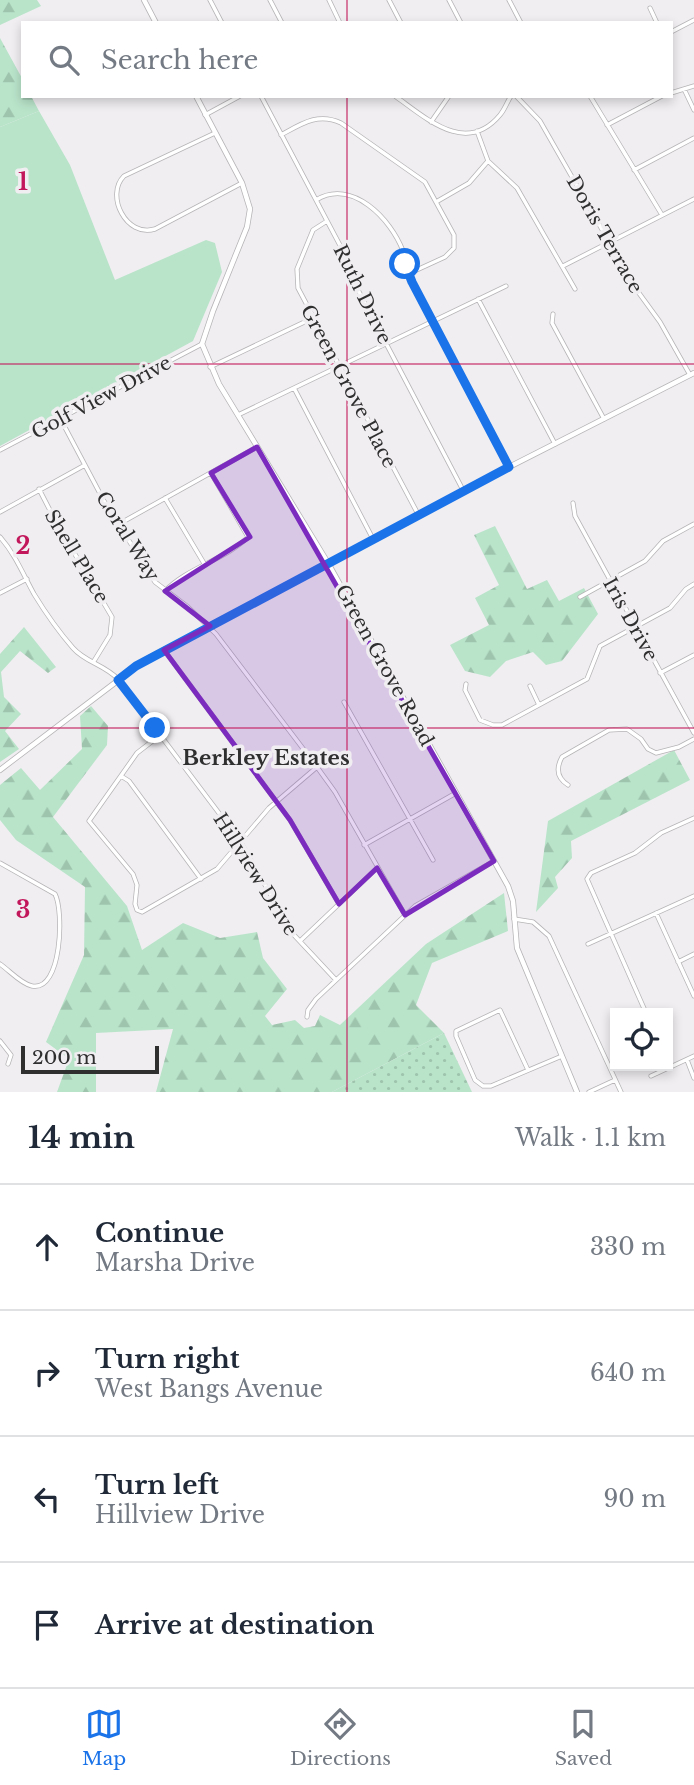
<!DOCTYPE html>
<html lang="en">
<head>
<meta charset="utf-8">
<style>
  :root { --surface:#fff; --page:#f2f2f3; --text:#1f2937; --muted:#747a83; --line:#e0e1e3; --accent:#1a73e8 }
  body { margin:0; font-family:"Libre Baskerville",serif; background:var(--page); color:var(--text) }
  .controls { position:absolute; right:21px; bottom:21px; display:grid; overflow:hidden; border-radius:0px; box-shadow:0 4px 10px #0003 }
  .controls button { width:63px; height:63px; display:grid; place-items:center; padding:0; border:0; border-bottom:2px solid var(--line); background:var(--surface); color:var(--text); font:35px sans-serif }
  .scale { position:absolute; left:21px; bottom:18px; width:138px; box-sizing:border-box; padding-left:7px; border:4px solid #302f30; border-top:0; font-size:19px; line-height:24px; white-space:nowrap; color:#302f30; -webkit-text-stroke:5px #f0eef1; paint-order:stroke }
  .stop { position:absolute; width:21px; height:21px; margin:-16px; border:5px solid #1a73e8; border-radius:50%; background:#fff }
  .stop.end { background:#1a73e8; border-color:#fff; box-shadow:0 2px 7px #0008 }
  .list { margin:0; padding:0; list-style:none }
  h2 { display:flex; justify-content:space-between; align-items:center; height:91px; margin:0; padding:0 28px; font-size:30px }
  h2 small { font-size:23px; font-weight:400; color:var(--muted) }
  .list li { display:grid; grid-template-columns:46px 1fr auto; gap:21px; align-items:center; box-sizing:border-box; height:126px; padding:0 28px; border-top:2px solid var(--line) }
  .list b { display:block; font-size:26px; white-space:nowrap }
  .list p { margin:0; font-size:23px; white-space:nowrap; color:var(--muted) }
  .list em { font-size:23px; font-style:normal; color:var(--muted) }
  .icon { flex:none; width:38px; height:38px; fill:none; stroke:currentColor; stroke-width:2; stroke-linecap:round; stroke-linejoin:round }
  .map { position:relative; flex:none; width:694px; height:1092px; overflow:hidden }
  .search { position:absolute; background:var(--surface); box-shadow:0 4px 10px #0003; left:21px; right:21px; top:21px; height:77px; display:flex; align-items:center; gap:18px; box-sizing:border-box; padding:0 24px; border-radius:0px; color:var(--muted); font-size:26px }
  .sheet { height:595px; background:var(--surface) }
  nav { display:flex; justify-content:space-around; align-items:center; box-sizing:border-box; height:98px; border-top:2px solid var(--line); background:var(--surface); font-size:19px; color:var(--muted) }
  nav a { display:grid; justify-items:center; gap:4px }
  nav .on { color:var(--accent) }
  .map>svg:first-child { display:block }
  .green { fill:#b9e4ca }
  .forest { fill:url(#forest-firs) }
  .park { fill:url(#park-dots) }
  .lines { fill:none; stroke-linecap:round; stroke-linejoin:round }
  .minor-casing { stroke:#b6b4b6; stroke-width:5 }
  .tertiary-casing { stroke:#b6b4b6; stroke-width:6 }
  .minor { stroke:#fff; stroke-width:3.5 }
  .tertiary { stroke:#fff; stroke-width:4.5 }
  .route { stroke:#1a73e8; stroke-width:9 }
  .marked { fill:#7b2cbf; fill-opacity:0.2; stroke:#7b2cbf; stroke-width:5; stroke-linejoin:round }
  .grid { fill:none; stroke:#c2185b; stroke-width:2; stroke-opacity:0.55 }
  .labels { text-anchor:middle; stroke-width:7; stroke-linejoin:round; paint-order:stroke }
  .street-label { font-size:19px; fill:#302f30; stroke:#f0eef1 }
  .neighbourhood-label { font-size:21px; font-weight:bold; fill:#302f30; stroke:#f0eef1 }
  .grid-label { font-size:23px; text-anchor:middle; font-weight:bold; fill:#c2185b; stroke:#f0eef1; stroke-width:7; stroke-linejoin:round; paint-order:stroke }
</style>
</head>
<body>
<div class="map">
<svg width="694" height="1092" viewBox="0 0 694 1092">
  <defs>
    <pattern id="forest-firs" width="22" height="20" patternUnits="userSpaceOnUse" patternTransform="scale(1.75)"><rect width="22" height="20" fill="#b9e4ca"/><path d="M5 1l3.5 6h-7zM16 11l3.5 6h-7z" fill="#9fc4ae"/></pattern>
    <pattern id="park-dots" width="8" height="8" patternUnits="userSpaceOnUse" patternTransform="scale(1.75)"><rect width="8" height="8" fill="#b9e4ca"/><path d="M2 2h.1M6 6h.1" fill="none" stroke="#9fc4ae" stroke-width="1.8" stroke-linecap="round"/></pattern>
  </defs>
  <rect width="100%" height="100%" fill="#f0eef1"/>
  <path class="green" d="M39 111 70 165 115 280 206 240 215 243 222 272 193 341 0 446V127Z"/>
  <path class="forest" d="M0 0H37L41 6 0 25Z
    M0 38 23 80V96H31L39 111 0 127Z
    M495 526 527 589 547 580 559 601 584 588 598 614 562 661 546 665 533 652 506 661 490 677 465 671 450 645 489 625 475 598 499 585 474 535Z
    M24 627 56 667 48 673 20 651 1 672 4 697 21 714 5 731 19 749 0 762V654Z
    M91 706 108 726 107 745 53 817 127 906 142 950 183 923 220 938 257 932 263 958 287 989 265 1016 272 1025 295 1020 304 1028 315 1026 320 1015 340 1025 426 944 504 893 508 931 432 963 416 1005 444 1033 332 1092H156L173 1029 96 1033V1092H57L69 1059 46 1042 84 955 85 887 16 840 0 820V785L21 768 40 790 82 749 80 716Z
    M674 750 690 780 571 841 572 858 555 877 558 888 536 912 548 821Z"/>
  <path class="park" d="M444 1033 472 1092H332Z"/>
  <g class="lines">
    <defs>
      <path id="minor" d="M210 0 222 23
        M270 0 282 23
        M329 0 340 23
        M389 0 401 23
        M449 0 461 23
        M509 0 521 23
        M650 8 657 23
        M671 32 694 20
        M684 89 694 110
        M671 93 694 86
        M261 96 352 268 357 288 464 492
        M395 96C426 118 466 156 500 115 505 109 507 102 511 96
        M516 96 540 121 636 289 660 322 690 375
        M590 96 662 215
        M205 115 240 96
        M431 122 449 96
        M607 125 662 96
        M477 131 488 161 517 188 575 289
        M215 133 124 176C105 195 126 238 155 229L242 183
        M281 135C301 124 318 112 341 123L425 182 454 235V248L445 257 408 274
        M634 170 694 138
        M316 200C352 178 391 219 403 251 406 261 407 272 412 282L509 467
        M436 202 469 183 488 161
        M327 221 313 230 297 269 298 288 419 516
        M563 266 694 199
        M478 299 555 444
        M553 314 552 323 604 419
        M210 367 315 317
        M294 388 373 539
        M238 415 506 286
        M60 418 104 501 155 582 188 607 216 634 317 767 335 792 405 915
        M0 450 202 344
        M39 489 56 522 112 617 110 635 94 661
        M165 498 205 565
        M573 503 575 516 694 733
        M0 512 85 465
        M119 524 257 447
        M0 537C15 554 23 574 34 594 45 612 59 632 73 648 85 662 105 665 118 679L240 841 293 934 336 980
        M165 591C188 567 225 560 248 537L211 473
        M0 593 27 579
        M580 597 645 561 663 541 694 524
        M164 650 290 820 339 904
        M660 673 694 655
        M466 684 465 690 480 720 493 725H502L587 679 600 646 670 608 686 589 694 584
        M530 686 539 705
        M344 702 433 860
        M159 736 137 753 89 821 133 874 137 885 135 904 137 910 142 912 217 869 269 808 317 767
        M121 776 129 781 201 879
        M568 785C557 778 556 768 562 757L609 730 627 729 641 739 648 749 656 753 679 747 694 739
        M364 845 456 793
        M0 863 55 894C64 911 62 992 32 986 21 984 9 970 0 964
        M656 913 694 996
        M514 919 533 922 549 936 621 1092
        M300 941 377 868
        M588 944 694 896
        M678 962 694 954
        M646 1013 587 879 591 873 635 853 661 833 694 818
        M307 1017 308 1010 316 999 415 906 494 861
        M0 1041 11 1055 8 1064
        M668 1060 671 1067
        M687 1060 694 1078
        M528 1070 500 1010 456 1031V1036L475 1080 483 1086H491L562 1056
        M651 1076 694 1056
        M589 1092 615 1080"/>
      <path id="tertiary" d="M144 0 156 23
        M196 96 242 183 250 209 247 227 213 311 202 344 219 384 328 563 508 886 513 901 517 948 577 1092
        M0 770 145 660 509 467 694 373"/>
    </defs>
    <use href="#minor" class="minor-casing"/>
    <use href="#tertiary" class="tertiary-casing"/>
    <use href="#minor" class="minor"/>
    <use href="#tertiary" class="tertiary"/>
  </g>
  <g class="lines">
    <path class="route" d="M155 728 118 680 136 666 509 467 412 282 405 264"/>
  </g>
  <path class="marked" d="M257 447 494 861 405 915 377 868 339 904 290 820 164 650 210 626 165 591 250 537 211 473Z"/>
  <path class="grid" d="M347 0V23M347 96V1092M0 364H694M0 728H694"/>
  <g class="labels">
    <g class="street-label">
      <text transform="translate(605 234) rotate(60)" y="7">Doris Terrace</text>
      <text transform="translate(363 294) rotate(64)" y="7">Ruth Drive</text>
      <text transform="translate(349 386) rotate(62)" y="7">Green Grove Place</text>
      <text transform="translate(101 397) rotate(-28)" y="7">Golf View Drive</text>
      <text transform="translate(128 536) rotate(58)" y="7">Coral Way</text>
      <text transform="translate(77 556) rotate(59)" y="7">Shell Place</text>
      <text transform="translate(631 619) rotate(61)" y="7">Iris Drive</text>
      <text transform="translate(385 665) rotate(61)" y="7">Green Grove Road</text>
      <text transform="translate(256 874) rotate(58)" y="7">Hillview Drive</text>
    </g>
    <g class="neighbourhood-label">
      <text x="266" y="765">Berkley Estates</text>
    </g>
  </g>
  <g class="grid-label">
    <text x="23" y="190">1</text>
    <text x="23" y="554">2</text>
    <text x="23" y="918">3</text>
  </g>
</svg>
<div class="controls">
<button><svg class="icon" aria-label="locate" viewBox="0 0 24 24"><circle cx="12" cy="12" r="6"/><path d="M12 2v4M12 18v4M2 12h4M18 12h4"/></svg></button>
</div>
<div class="scale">200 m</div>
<div class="stop" style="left:405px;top:264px"></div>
<div class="stop end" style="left:155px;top:728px"></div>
<div class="search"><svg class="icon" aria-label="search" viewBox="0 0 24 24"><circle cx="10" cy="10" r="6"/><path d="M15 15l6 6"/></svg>Search here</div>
</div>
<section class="sheet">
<h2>14 min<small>Walk · 1.1 km</small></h2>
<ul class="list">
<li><svg class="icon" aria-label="ahead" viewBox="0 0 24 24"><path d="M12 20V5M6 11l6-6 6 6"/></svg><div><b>Continue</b><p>Marsha Drive</p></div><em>330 m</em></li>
<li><svg class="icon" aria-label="right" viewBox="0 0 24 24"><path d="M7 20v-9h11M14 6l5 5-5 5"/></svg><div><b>Turn right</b><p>West Bangs Avenue</p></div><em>640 m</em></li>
<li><svg class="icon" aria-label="left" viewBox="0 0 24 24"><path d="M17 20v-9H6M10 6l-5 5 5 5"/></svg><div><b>Turn left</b><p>Hillview Drive</p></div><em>90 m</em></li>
<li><svg class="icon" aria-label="arrive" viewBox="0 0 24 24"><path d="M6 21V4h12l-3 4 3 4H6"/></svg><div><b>Arrive at destination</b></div></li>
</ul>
</section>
<nav>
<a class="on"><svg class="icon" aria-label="map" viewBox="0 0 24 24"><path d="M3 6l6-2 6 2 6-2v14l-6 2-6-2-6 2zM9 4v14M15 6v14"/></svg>Map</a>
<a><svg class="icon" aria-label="directions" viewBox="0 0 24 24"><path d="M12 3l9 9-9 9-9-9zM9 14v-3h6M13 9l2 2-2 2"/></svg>Directions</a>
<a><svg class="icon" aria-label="saved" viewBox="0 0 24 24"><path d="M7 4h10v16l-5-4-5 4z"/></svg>Saved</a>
</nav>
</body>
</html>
